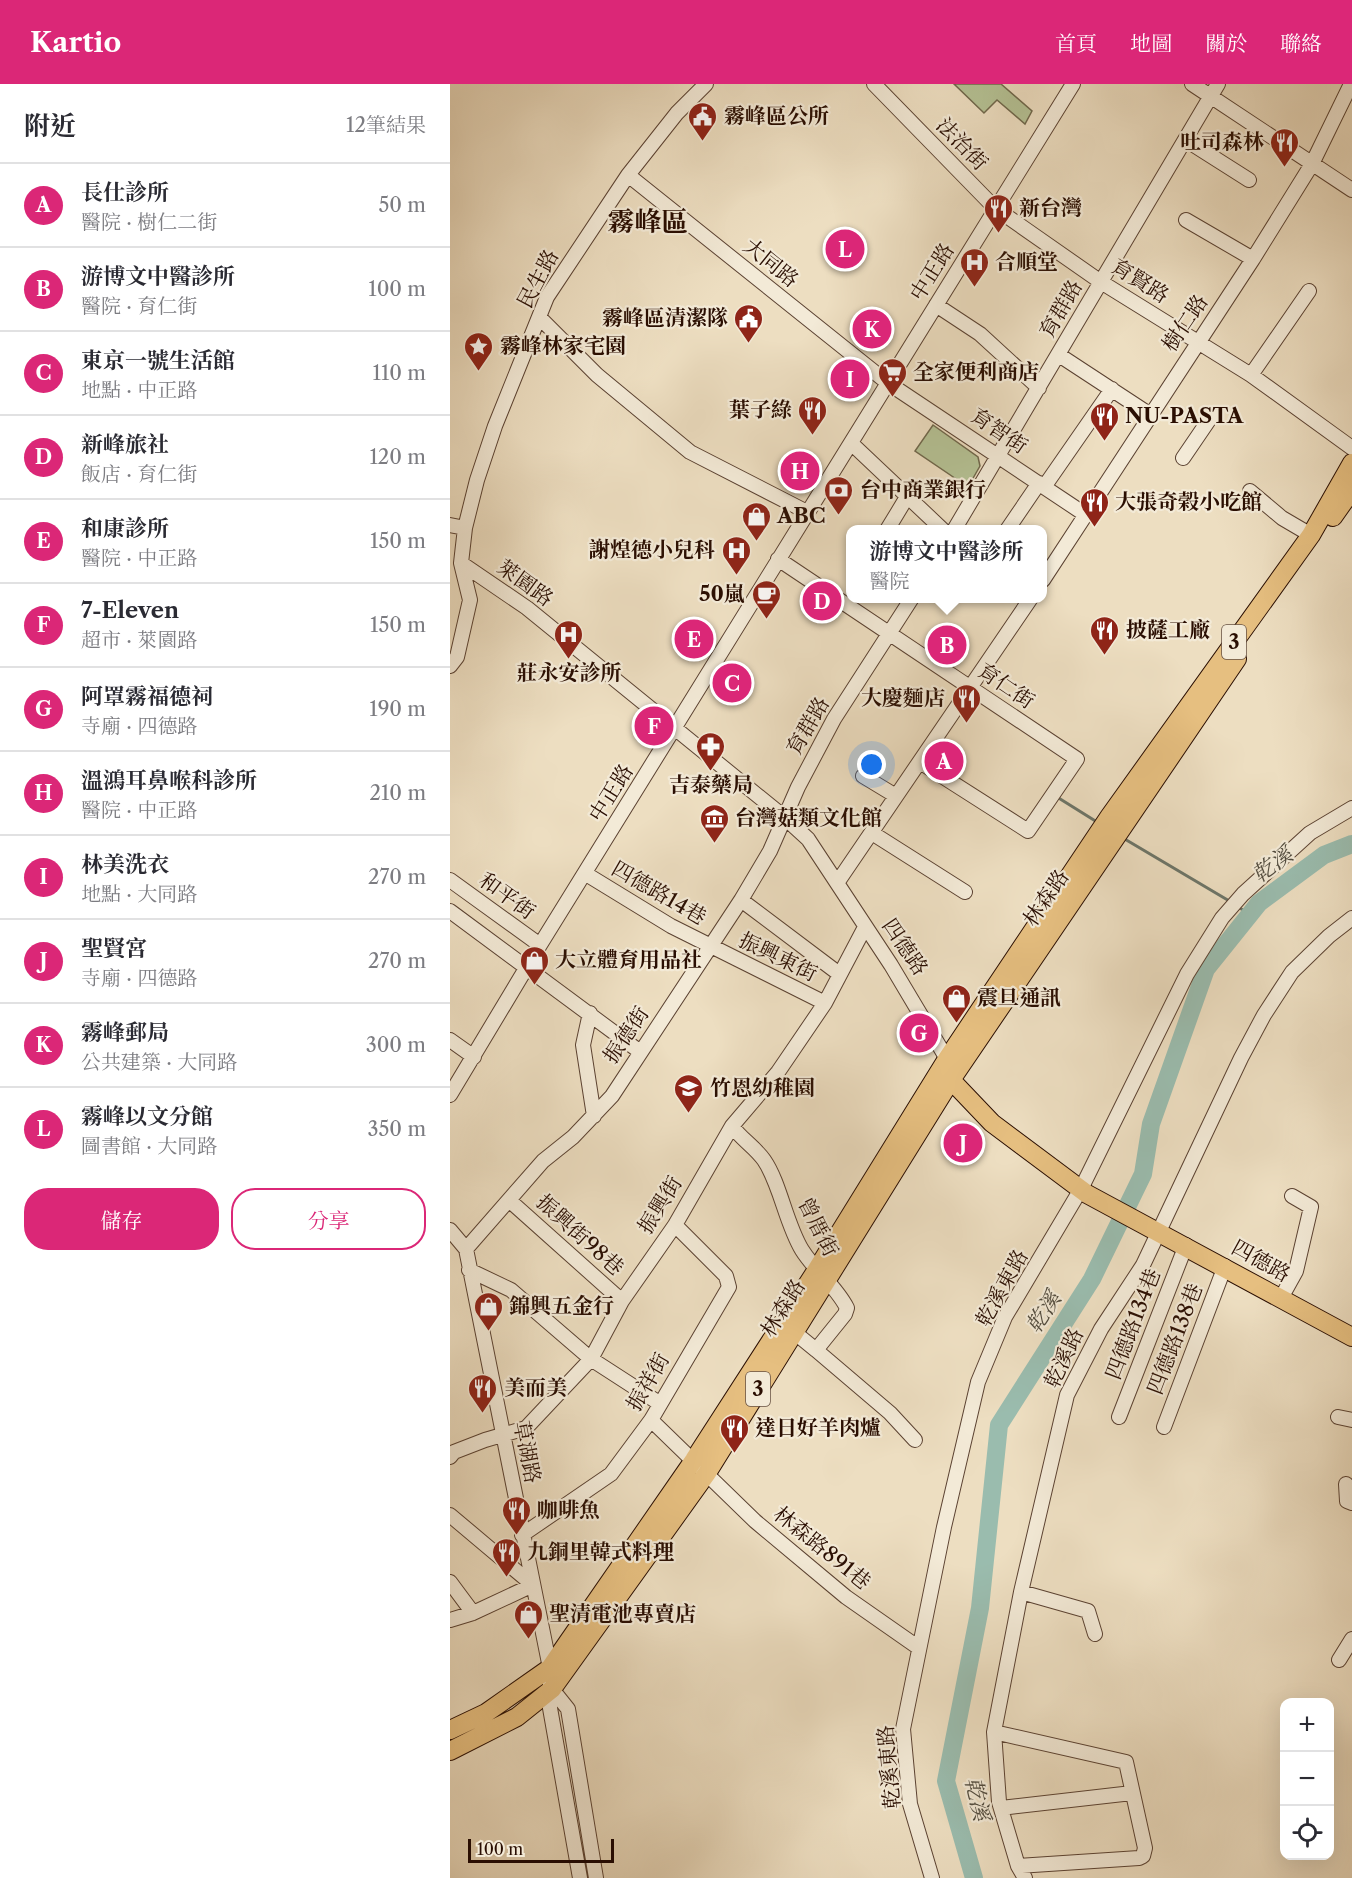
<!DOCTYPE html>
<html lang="zh-TW">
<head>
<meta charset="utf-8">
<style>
  :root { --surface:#fff; --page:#f7f7f7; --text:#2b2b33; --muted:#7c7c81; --line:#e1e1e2; --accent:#db2777 }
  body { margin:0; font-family:"Libre Caslon Text","Noto Serif TC",serif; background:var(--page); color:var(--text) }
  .controls { position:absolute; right:18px; bottom:18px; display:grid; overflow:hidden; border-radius:12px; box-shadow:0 6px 24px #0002 }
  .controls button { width:54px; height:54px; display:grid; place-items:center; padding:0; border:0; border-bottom:2px solid var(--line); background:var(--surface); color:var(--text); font:30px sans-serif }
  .scale { position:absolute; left:18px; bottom:15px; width:146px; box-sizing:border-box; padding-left:6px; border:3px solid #2a0e02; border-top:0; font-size:16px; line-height:21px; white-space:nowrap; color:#2a0e02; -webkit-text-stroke:4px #f3ead7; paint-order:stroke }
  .you { position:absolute; left:422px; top:681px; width:21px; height:21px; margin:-15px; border:4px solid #fff; border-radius:50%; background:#1a73e8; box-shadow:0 0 0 9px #1a73e833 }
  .badge { display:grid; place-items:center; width:39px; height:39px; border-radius:50%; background:var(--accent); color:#fff; font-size:20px; font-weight:700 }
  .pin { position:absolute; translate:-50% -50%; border:3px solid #fff; box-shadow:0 2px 6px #0006 }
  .popup { position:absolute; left:396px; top:441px; width:201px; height:78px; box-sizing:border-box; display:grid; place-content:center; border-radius:12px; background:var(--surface); filter:drop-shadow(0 2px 4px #0005); font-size:20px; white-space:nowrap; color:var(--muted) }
  .popup b { font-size:22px; color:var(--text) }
  .popup::after { content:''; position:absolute; left:50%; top:100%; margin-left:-12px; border:12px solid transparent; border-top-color:var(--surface) }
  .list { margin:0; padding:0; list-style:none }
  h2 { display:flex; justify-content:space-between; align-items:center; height:78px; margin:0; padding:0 24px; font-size:26px }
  h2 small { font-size:20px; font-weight:400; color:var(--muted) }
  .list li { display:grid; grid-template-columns:39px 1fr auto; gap:18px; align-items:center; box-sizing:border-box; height:84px; padding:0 24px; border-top:2px solid var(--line) }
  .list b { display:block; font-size:22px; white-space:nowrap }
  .list p { margin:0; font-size:20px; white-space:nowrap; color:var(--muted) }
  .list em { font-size:20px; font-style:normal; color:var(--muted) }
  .actions { display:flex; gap:12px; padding:18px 24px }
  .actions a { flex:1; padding:14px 0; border:2px solid var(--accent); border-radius:24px; text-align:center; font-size:21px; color:var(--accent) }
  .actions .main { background:var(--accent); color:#fff }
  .icon { flex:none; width:33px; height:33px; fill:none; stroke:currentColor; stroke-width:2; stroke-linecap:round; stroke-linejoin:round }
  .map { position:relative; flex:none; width:902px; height:1794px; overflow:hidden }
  header { display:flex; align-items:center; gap:36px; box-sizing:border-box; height:84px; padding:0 30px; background:var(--accent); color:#fff }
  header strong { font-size:28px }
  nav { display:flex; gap:33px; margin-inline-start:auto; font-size:21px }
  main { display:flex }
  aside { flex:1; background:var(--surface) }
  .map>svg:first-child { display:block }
  .green { fill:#b5c295; stroke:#70684c; stroke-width:1.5 }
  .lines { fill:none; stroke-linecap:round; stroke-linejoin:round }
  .stream { stroke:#6d7669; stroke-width:3 }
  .river { stroke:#9abcae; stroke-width:18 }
  .minor-casing { stroke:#5b4232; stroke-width:16 }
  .major-casing { stroke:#2a0e02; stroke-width:20 }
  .minor { stroke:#f3ead7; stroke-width:14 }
  .major { stroke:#e6bf80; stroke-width:18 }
  .labels { text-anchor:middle; stroke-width:4.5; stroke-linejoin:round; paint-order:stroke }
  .shield { fill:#f3ead7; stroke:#665042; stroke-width:1.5 }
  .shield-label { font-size:20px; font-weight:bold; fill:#2a0e02 }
  .poi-label { font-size:21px; font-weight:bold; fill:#2a0e02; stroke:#f3ead7; text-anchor:start }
  .street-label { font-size:21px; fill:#2a0e02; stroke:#f3ead7 }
  .water-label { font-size:22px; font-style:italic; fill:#514b3e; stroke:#f3ead7 }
  .district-label { font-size:27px; font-weight:bold; fill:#2a0e02; stroke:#f3ead7 }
</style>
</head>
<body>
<header>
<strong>Kartio</strong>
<nav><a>首頁</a><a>地圖</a><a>關於</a><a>聯絡</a></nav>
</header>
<main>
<aside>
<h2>附近<small>12筆結果</small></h2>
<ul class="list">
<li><span class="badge">A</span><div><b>長仕診所</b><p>醫院 · 樹仁二街</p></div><em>50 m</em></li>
<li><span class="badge">B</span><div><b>游博文中醫診所</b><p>醫院 · 育仁街</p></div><em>100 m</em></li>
<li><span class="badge">C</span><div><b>東京一號生活館</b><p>地點 · 中正路</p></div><em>110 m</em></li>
<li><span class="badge">D</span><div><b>新峰旅社</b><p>飯店 · 育仁街</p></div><em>120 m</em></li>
<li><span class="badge">E</span><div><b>和康診所</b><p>醫院 · 中正路</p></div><em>150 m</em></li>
<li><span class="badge">F</span><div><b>7-Eleven</b><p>超市 · 萊園路</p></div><em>150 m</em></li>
<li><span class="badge">G</span><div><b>阿罩霧福德祠</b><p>寺廟 · 四德路</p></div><em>190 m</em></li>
<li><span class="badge">H</span><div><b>溫鴻耳鼻喉科診所</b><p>醫院 · 中正路</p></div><em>210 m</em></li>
<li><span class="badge">I</span><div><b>林美洗衣</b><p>地點 · 大同路</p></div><em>270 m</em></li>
<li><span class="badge">J</span><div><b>聖賢宮</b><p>寺廟 · 四德路</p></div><em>270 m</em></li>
<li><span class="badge">K</span><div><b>霧峰郵局</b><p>公共建築 · 大同路</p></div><em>300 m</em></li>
<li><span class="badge">L</span><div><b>霧峰以文分館</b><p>圖書館 · 大同路</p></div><em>350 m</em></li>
</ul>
<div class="actions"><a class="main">儲存</a><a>分享</a></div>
</aside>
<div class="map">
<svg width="902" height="1794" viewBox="0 0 902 1794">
  <rect width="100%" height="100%" fill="#eddec1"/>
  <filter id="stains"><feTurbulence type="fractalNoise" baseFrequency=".00333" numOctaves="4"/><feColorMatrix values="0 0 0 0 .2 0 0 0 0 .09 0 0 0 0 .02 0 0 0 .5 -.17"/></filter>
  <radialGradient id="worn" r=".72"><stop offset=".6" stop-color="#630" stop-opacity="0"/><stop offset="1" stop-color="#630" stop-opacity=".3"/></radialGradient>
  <path class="green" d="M504 0H551L582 27 575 40 547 16 534 29Z
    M483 341 528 373 530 382 518 403 465 367Z"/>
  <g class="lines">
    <path class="stream" d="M607 713 647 738
      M673 754 781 818
      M786 822 800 830"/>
    <path class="river" d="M524 1794 496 1697 530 1524 549 1341 642 1195 693 1090 701 1040 756 885 809 819 874 771 902 760"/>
    <defs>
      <path id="minor" d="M424 0 545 124 651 198 801 291 902 364
        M742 0 902 106
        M736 56 799 96
        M178 91 438 299 636 431
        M736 136 803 175
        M486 221 530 250 589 304
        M90 234 147 291 240 368 357 428
        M609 271 699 330
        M801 291 859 207
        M401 359 493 446
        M733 374 763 330
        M594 403 662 305
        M800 407 832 434 861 451
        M0 441 15 444
        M437 446 457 413
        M504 446 768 0
        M557 446 589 399
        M328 475 627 675 578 747 470 678
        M11 479 77 524 334 733 358 755 441 881 497 975
        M593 496 803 175 862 80 901 0
        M0 582 7 573 20 516 11 479 15 444 27 396 45 342 97 213 178 91 227 29 256 0
        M413 692 446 712
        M422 749 515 808
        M136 790 221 842 375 919
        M0 796 90 861
        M387 799 581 514
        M291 816 388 889
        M0 827 189 967
        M140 929 133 961 144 1032
        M0 956 24 973
        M0 1011 90 861 623 0
        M282 1042C291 1055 305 1063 314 1076 330 1099 336 1140 352 1166 365 1187 386 1202 397 1224L395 1230 366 1266 440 1329 465 1356
        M60 1117 172 1217
        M0 1146 16 1165 100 1584V1624L130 1794
        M16 1165 93 1077 123 1053 162 1012 291 816 320 767 348 703 384 635 462 514
        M19 1186 61 1206 141 1275 209 1319
        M831 1214 846 1187 861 1123 842 1112
        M344 1248 366 1266
        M669 1333 736 1161
        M888 1333 902 1336
        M201 1336 305 1437 396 1513 469 1564
        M714 1343 775 1182
        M0 1373 4 1368 35 1356 76 1344 141 1275 172 1217 225 1141 282 1042 328 988 375 919 415 843
        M896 1400 897 1417 902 1419
        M0 1431 83 1501 23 1529 0 1536
        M72 1451 161 1390 201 1336 279 1203 276 1192 225 1141
        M0 1498 23 1529
        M571 1508 638 1527 645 1550
        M889 1576 902 1555
        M102 1605 118 1625 146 1794
        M544 1648 676 1678 695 1764 693 1772 689 1774 568 1782
        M551 1724 682 1709
        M482 1794 460 1720 453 1645 494 1443 528 1298 555 1233 631 1105 737 890 772 834 793 810 860 749 902 724
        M575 1794 568 1782 549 1718 544 1648 571 1508 617 1311 651 1245 693 1181 791 974 814 931 842 888 879 852 902 834"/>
      <path id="major" d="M883 433 902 406
        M499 985 501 996 542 1039 637 1110 902 1253
        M0 1646 36 1629 100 1584 244 1376 366 1187 497 975 659 733 861 451 902 379
        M0 1667 67 1633 102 1605 257 1389 501 996 787 575"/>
    </defs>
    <use href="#minor" class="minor-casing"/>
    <use href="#major" class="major-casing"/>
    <use href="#minor" class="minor"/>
    <use href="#major" class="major"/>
  </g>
  <defs>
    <symbol id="civic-pin" viewBox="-11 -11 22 30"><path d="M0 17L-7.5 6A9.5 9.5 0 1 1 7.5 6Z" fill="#8f2418" stroke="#f3ead7"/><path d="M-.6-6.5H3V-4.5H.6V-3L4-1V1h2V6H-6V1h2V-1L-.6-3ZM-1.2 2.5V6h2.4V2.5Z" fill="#fff"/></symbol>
    <symbol id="restaurant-pin" viewBox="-11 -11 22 30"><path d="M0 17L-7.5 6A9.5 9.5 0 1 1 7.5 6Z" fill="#8f2418" stroke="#f3ead7"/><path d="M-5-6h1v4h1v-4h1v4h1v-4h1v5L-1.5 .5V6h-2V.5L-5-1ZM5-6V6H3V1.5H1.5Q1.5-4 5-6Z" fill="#fff"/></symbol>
    <symbol id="hospital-pin" viewBox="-11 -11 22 30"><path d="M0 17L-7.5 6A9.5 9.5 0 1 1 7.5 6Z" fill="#8f2418" stroke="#f3ead7"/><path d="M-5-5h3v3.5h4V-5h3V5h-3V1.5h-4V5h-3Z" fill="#fff"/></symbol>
    <symbol id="sight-pin" viewBox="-11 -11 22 30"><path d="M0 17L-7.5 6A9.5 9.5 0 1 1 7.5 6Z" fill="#8f2418" stroke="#f3ead7"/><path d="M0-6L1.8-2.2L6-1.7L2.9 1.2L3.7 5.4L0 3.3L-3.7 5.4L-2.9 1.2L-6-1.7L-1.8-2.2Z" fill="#fff"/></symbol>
    <symbol id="supermarket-pin" viewBox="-11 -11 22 30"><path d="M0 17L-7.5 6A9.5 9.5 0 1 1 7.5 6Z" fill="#8f2418" stroke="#f3ead7"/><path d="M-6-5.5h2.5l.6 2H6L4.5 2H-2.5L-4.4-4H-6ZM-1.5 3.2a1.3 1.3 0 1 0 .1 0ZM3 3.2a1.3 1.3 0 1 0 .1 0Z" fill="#fff"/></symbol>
    <symbol id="bank-pin" viewBox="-11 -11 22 30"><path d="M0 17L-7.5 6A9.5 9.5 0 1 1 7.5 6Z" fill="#8f2418" stroke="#f3ead7"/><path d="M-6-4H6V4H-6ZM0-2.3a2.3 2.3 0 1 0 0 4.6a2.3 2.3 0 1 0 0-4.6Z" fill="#fff"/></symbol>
    <symbol id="shop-pin" viewBox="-11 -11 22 30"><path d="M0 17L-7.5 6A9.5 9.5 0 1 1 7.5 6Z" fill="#8f2418" stroke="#f3ead7"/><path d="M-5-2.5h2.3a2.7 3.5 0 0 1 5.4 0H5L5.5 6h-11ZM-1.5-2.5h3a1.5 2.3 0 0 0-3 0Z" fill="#fff"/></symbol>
    <symbol id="cafe-pin" viewBox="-11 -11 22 30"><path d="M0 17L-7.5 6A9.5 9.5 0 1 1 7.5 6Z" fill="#8f2418" stroke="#f3ead7"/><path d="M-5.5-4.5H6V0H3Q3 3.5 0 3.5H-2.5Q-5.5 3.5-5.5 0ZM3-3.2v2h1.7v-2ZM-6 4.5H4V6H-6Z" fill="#fff"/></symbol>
    <symbol id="pharmacy-pin" viewBox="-11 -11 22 30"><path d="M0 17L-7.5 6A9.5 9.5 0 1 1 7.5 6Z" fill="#8f2418" stroke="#f3ead7"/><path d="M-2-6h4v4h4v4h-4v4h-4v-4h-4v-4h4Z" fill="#fff"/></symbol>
    <symbol id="museum-pin" viewBox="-11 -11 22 30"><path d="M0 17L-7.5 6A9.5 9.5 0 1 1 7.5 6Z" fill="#8f2418" stroke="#f3ead7"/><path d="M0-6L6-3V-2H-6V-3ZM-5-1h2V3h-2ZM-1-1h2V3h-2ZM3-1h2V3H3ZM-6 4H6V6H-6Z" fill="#fff"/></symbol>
    <symbol id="school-pin" viewBox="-11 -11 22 30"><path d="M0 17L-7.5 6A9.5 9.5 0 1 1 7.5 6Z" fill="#8f2418" stroke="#f3ead7"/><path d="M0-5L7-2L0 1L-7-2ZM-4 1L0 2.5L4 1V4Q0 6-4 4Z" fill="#fff"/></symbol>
  </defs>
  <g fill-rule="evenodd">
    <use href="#civic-pin" x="236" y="16" width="33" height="45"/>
    <use href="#restaurant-pin" x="818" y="42" width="33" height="45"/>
    <use href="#restaurant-pin" x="532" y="108" width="33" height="45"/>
    <use href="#hospital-pin" x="508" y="162" width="33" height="45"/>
    <use href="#civic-pin" x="282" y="218" width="33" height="45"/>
    <use href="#sight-pin" x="12" y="246" width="33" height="45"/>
    <use href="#supermarket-pin" x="426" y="272" width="33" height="45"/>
    <use href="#restaurant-pin" x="346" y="310" width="33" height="45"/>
    <use href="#restaurant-pin" x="638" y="316" width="33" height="45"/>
    <use href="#bank-pin" x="372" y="390" width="33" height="45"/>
    <use href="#restaurant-pin" x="628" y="402" width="33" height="45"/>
    <use href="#shop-pin" x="290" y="416" width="33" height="45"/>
    <use href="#hospital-pin" x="270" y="450" width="33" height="45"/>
    <use href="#cafe-pin" x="300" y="494" width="33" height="45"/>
    <use href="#restaurant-pin" x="638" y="530" width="33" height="45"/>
    <use href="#hospital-pin" x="102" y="534" width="33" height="45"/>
    <use href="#restaurant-pin" x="500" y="598" width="33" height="45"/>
    <use href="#pharmacy-pin" x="244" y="646" width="33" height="45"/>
    <use href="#museum-pin" x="248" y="718" width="33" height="45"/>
    <use href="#shop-pin" x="68" y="860" width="33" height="45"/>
    <use href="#shop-pin" x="490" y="898" width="33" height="45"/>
    <use href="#school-pin" x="222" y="988" width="33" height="45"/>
    <use href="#shop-pin" x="22" y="1206" width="33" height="45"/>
    <use href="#restaurant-pin" x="16" y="1288" width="33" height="45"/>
    <use href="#restaurant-pin" x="268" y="1328" width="33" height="45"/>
    <use href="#restaurant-pin" x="50" y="1410" width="33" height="45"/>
    <use href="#restaurant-pin" x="40" y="1452" width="33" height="45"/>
    <use href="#shop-pin" x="62" y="1514" width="33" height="45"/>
  </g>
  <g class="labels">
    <g class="shield">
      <rect x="772" y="541" width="24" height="34" rx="4.5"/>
      <rect x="296" y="1288" width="24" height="34" rx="4.5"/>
    </g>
    <g class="shield-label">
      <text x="784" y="565">3</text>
      <text x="308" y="1312">3</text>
    </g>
    <g class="poi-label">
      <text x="274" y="39">霧峰區公所</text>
      <text x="814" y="65" text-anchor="end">吐司森林</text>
      <text x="569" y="131">新台灣</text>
      <text x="545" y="185">合順堂</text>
      <text x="278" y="241" text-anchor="end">霧峰區清潔隊</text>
      <text x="50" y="269">霧峰林家宅園</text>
      <text x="463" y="295">全家便利商店</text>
      <text x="342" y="333" text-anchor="end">葉子綠</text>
      <text x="675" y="339">NU-PASTA</text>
      <text x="410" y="413">台中商業銀行</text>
      <text x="665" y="425">大張奇榖小吃館</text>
      <text x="327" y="439">ABC</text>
      <text x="265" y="473" text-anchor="end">謝煌德小兒科</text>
      <text x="295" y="517" text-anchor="end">50嵐</text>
      <text x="676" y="553">披薩工廠</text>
      <text x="119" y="596" text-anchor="middle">莊永安診所</text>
      <text x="495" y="621" text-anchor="end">大慶麵店</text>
      <text x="261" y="708" text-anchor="middle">吉泰藥局</text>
      <text x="285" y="741">台灣菇類文化館</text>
      <text x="105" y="883">大立體育用品社</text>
      <text x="527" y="921">震旦通訊</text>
      <text x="260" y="1011">竹恩幼稚園</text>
      <text x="59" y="1229">錦興五金行</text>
      <text x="54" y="1311">美而美</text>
      <text x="305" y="1351">達日好羊肉爐</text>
      <text x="87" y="1433">咖啡魚</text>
      <text x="77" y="1475">九銅里韓式料理</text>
      <text x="99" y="1537">聖清電池專賣店</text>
    </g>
    <g class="street-label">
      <text transform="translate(512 60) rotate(46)" y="7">法治街</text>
      <text transform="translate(321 179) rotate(39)" y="7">大同路</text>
      <text transform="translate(482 188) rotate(-58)" y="7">中正路</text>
      <text transform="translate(88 195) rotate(-62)" y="7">民生路</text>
      <text transform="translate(690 197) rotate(32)" y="7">育賢路</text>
      <text transform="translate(611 225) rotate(-60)" y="7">育群路</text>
      <text transform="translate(735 239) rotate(-56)" y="7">樹仁路</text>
      <text transform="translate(549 347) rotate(34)" y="7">育智街</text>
      <text transform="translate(75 499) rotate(36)" y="7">萊園路</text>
      <text transform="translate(556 602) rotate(34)" y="7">育仁街</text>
      <text transform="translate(358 642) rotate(-60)" y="7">育群路</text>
      <text transform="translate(161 709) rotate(-58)" y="7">中正路</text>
      <text transform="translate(209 809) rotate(30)" y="7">四德路14巷</text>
      <text transform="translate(57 812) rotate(36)" y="7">和平街</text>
      <text transform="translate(596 814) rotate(-56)" y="7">林森路</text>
      <text transform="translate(455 863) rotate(56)" y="7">四德路</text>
      <text transform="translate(328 873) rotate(26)" y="7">振興東街</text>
      <text transform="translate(176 951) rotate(-56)" y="7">振德街</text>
      <text transform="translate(210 1121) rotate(-58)" y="7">振興街</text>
      <text transform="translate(368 1143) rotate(63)" y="7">曾厝街</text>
      <text transform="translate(130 1151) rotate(42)" y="7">振興街98巷</text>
      <text transform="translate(811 1177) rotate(29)" y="7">四德路</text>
      <text transform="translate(552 1204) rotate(-61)" y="7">乾溪東路</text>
      <text transform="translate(333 1224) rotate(-58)" y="7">林森路</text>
      <text transform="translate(683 1240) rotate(-69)" y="7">四德路134巷</text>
      <text transform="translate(725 1255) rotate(-69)" y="7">四德路138巷</text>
      <text transform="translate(614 1274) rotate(-65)" y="7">乾溪路</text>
      <text transform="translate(198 1298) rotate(-60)" y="7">振祥街</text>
      <text transform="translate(77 1368) rotate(79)" y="7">草湖路</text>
      <text transform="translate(372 1464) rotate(39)" y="7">林森路891巷</text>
      <text transform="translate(439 1683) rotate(-95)" y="7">乾溪東路</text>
    </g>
    <g class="water-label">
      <text transform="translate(822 780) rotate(-36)" y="8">乾溪</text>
      <text transform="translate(593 1228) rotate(-57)" y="8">乾溪</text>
      <text transform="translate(528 1715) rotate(77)" y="8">乾溪</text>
    </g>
    <g class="district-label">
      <text x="198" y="147">霧峰區</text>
    </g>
  </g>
  <rect width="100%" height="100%" filter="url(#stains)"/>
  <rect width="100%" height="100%" fill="url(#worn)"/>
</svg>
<div class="controls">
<button>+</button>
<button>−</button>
<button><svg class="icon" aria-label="locate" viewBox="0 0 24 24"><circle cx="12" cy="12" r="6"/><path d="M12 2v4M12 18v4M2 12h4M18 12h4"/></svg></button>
</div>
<div class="scale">100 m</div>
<div class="you"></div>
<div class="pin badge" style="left:494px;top:677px">A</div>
<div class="pin badge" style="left:497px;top:561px">B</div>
<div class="popup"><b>游博文中醫診所</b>醫院</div>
<div class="pin badge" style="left:282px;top:599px">C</div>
<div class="pin badge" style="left:372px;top:517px">D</div>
<div class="pin badge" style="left:244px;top:555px">E</div>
<div class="pin badge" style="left:204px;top:642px">F</div>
<div class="pin badge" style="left:469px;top:949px">G</div>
<div class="pin badge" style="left:350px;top:387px">H</div>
<div class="pin badge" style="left:400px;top:295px">I</div>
<div class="pin badge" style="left:513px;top:1059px">J</div>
<div class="pin badge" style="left:422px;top:245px">K</div>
<div class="pin badge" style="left:395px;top:165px">L</div>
</div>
</main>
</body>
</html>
